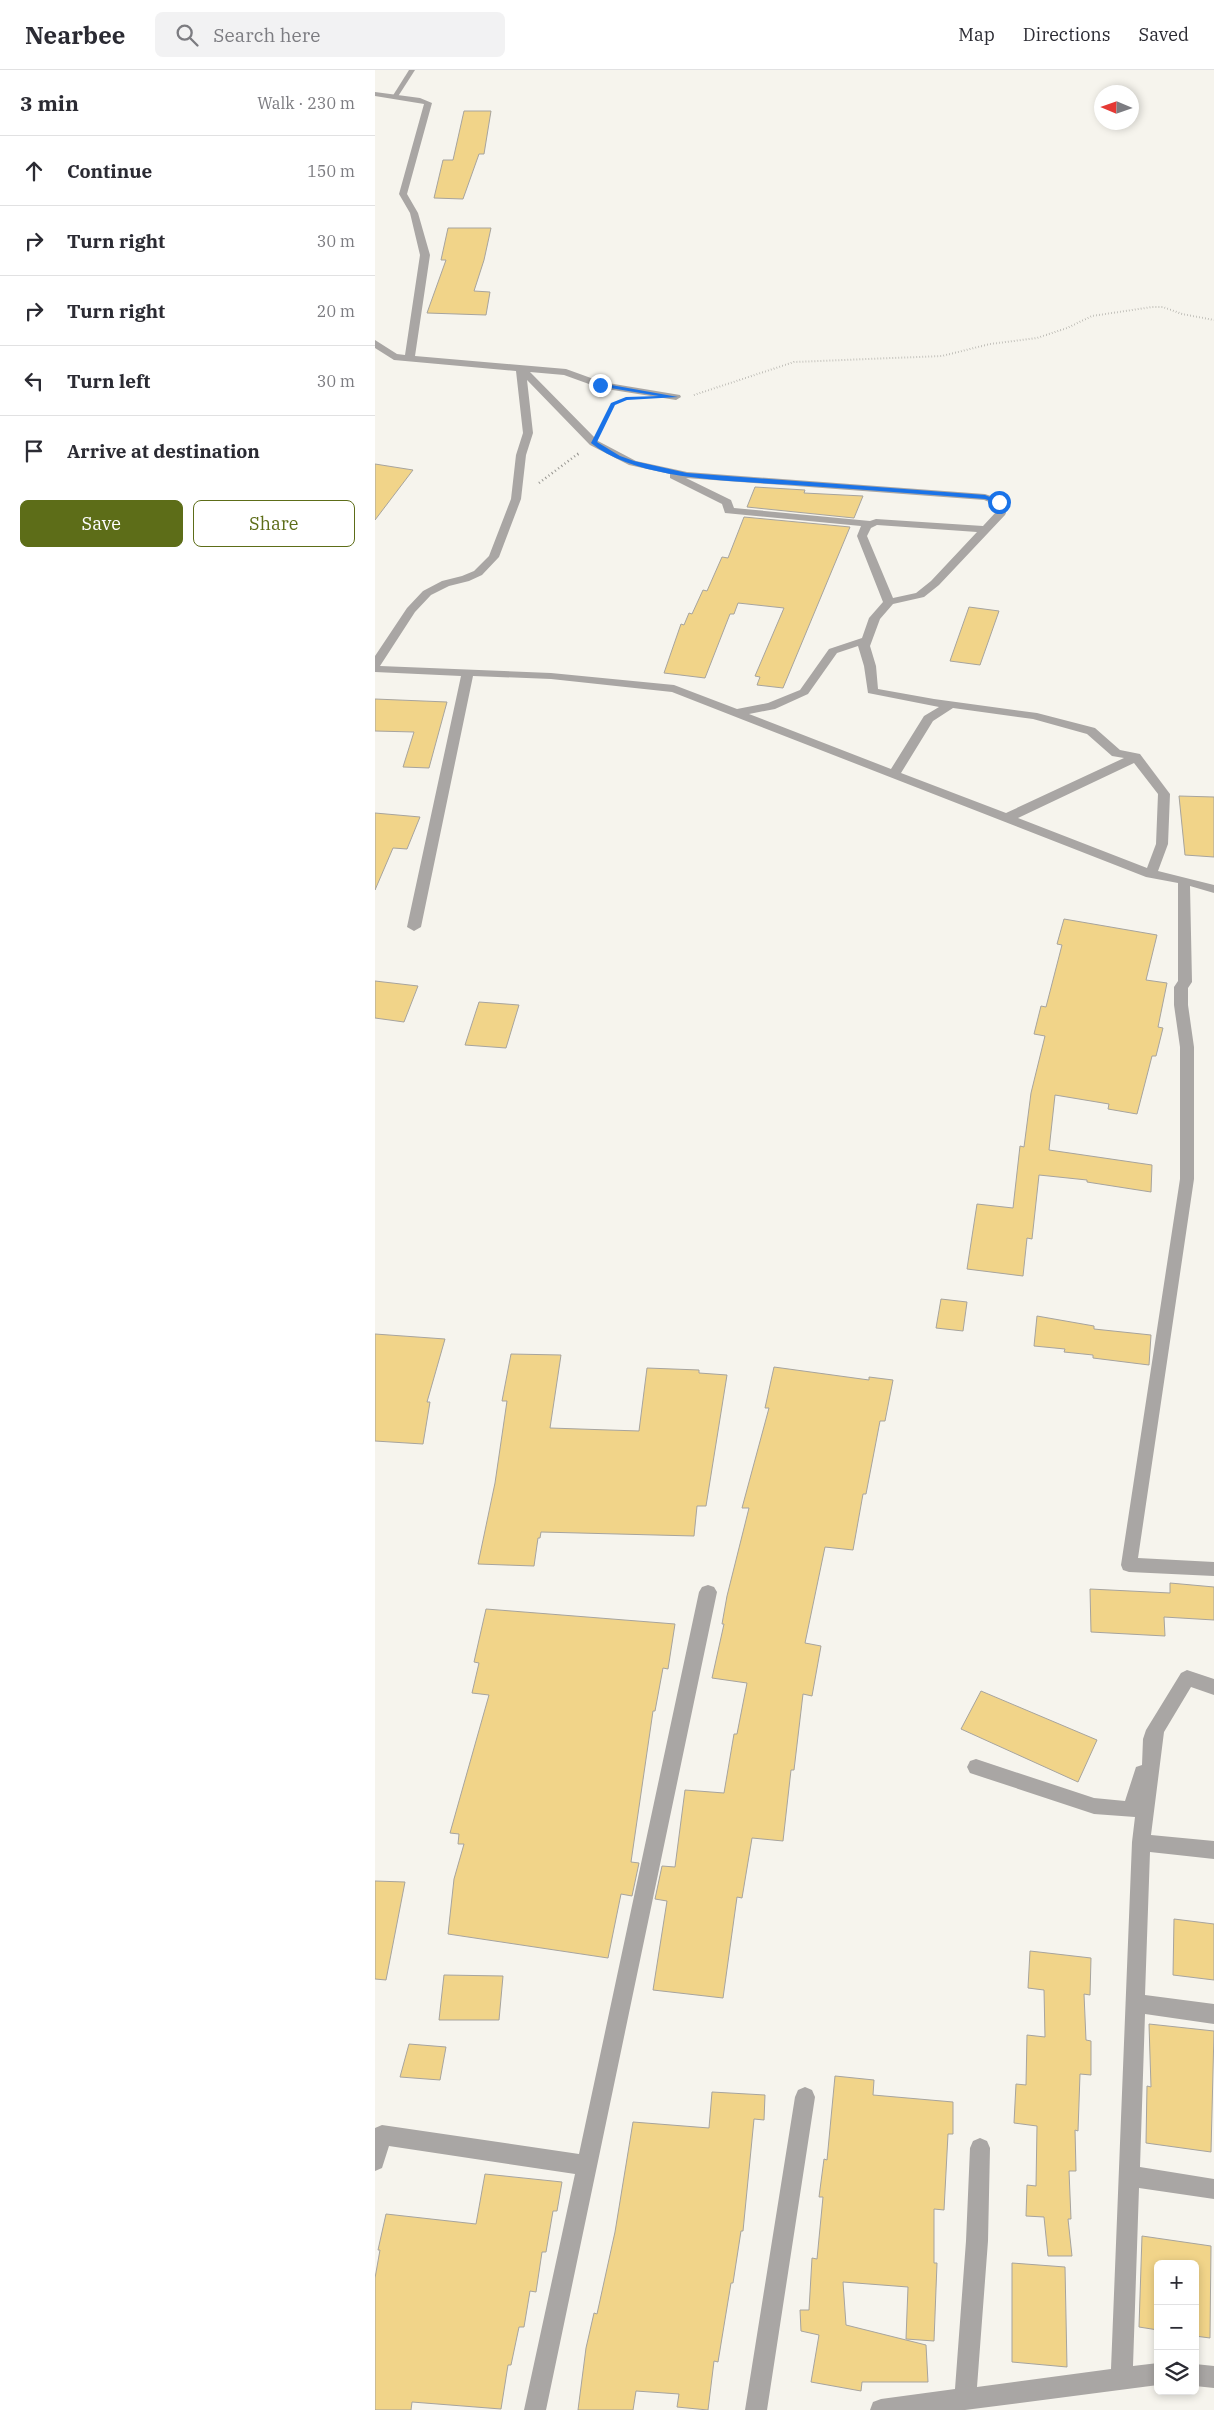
<!DOCTYPE html>
<html lang="en">
<head>
<meta charset="utf-8">
<style>
  :root { --surface:#fff; --page:#f2f2f3; --text:#2b2b33; --muted:#7c7c81; --line:#e1e1e2; --accent:#5d6d18 }
  body { margin:0; font-family:"IBM Plex Serif",serif; background:var(--page); color:var(--text) }
  .controls { position:absolute; right:15px; bottom:15px; display:grid; overflow:hidden; border-radius:8px; box-shadow:0 2px 8px #0003 }
  .controls button { width:45px; height:45px; display:grid; place-items:center; padding:0; border:0; border-bottom:1px solid var(--line); background:var(--surface); color:var(--text); font:25px sans-serif }
  .compass { position:absolute; left:719px; top:15px; width:45px; height:45px; border-radius:50%; background:var(--surface); box-shadow:0 2px 8px #0003; rotate:272deg }
  .stop { position:absolute; width:15px; height:15px; margin:-11px; border:4px solid #1a73e8; border-radius:50%; background:#fff }
  .stop.end { background:#1a73e8; border-color:#fff; box-shadow:0 1px 5px #0008 }
  .list { margin:0; padding:0; list-style:none }
  h2 { display:flex; justify-content:space-between; align-items:center; height:65px; margin:0; padding:0 20px; font-size:21px }
  h2 small { font-size:16px; font-weight:400; color:var(--muted) }
  .list li { display:grid; grid-template-columns:32px 1fr auto; gap:15px; align-items:center; box-sizing:border-box; height:70px; padding:0 20px; border-top:1px solid var(--line) }
  .list b { display:block; font-size:19px; white-space:nowrap }
  .list em { font-size:16px; font-style:normal; color:var(--muted) }
  .actions { display:flex; gap:10px; padding:15px 20px }
  .actions a { flex:1; padding:11px 0; border:1px solid var(--accent); border-radius:8px; text-align:center; font-size:18px; color:var(--accent) }
  .actions .main { background:var(--accent); color:#fff }
  .icon { flex:none; width:28px; height:28px; fill:none; stroke:currentColor; stroke-width:2; stroke-linecap:round; stroke-linejoin:round }
  .map { position:relative; flex:none; width:839px; height:2340px; overflow:hidden }
  header { display:flex; align-items:center; gap:30px; box-sizing:border-box; height:70px; padding:0 25px; background:var(--surface); border-bottom:1px solid var(--line) }
  header strong { font-size:24px }
  nav { display:flex; gap:28px; margin-inline-start:auto; font-size:18px }
  .search { width:350px; height:45px; background:var(--page); display:flex; align-items:center; gap:12px; box-sizing:border-box; padding:0 18px; border-radius:8px; color:var(--muted); font-size:19px }
  main { display:flex }
  aside { flex:1; background:var(--surface) }
  .map>svg:first-child { display:block }
  .building { fill:#f1d489; stroke:#a7a49e }
  .lines { fill:none; stroke-linecap:round; stroke-linejoin:round }
  .path-far1 { stroke:#979691; stroke-width:2; stroke-dasharray:0.5 2.5; stroke-linecap:butt }
  .path { stroke:#979691; stroke-width:2.5; stroke-dasharray:1 3; stroke-linecap:butt }
  .lane { fill:#a9a6a4; fill-rule:evenodd }
  .street { fill:#a9a6a4; fill-rule:evenodd }
  .route { fill:#1a73e8 }
</style>
</head>
<body>
<header>
<strong>Nearbee</strong>
<div class="search"><svg class="icon" aria-label="search" viewBox="0 0 24 24"><circle cx="10" cy="10" r="6"/><path d="M15 15l6 6"/></svg>Search here</div>
<nav><a>Map</a><a>Directions</a><a>Saved</a></nav>
</header>
<main>
<aside>
<h2>3 min<small>Walk · 230 m</small></h2>
<ul class="list">
<li><svg class="icon" aria-label="ahead" viewBox="0 0 24 24"><path d="M12 20V5M6 11l6-6 6 6"/></svg><div><b>Continue</b></div><em>150 m</em></li>
<li><svg class="icon" aria-label="right" viewBox="0 0 24 24"><path d="M7 20v-9h11M14 6l5 5-5 5"/></svg><div><b>Turn right</b></div><em>30 m</em></li>
<li><svg class="icon" aria-label="right" viewBox="0 0 24 24"><path d="M7 20v-9h11M14 6l5 5-5 5"/></svg><div><b>Turn right</b></div><em>20 m</em></li>
<li><svg class="icon" aria-label="left" viewBox="0 0 24 24"><path d="M17 20v-9H6M10 6l-5 5 5 5"/></svg><div><b>Turn left</b></div><em>30 m</em></li>
<li><svg class="icon" aria-label="arrive" viewBox="0 0 24 24"><path d="M6 21V4h12l-3 4 3 4H6"/></svg><div><b>Arrive at destination</b></div></li>
</ul>
<div class="actions"><a class="main">Save</a><a>Share</a></div>
</aside>
<div class="map">
<svg width="839" height="2340" viewBox="0 0 839 2340">
  <rect width="100%" height="100%" fill="#f6f4ed"/>
  <path class="building" d="M89 41H116L109 84H104L88 129 59 128 68 90H78Z
    M73 158H116L109 190 99 221 115 222 111 245 52 243 71 190H66Z
    M0 394 38 400 0 450Z
    M380 417 430 420 429 423 488 426 479 448 372 437Z
    M369 447 475 457 408 618 382 615 385 607 380 606 409 538 363 533 359 544H355L330 608 289 603 306 554 309 555 314 543 317 544 328 520 332 521 347 487 353 488Z
    M594 537 624 541 605 595 575 591Z
    M0 629 72 632 54 698 28 697 39 662 0 661Z
    M804 726 839 727V787L810 785Z
    M0 743 45 747 32 779 18 778 0 820Z
    M689 849 782 865 771 910 792 913 783 957 788 958 781 986H777L762 1044 733 1039 734 1034 680 1025 674 1080 777 1095 776 1122 712 1112V1110L664 1105 657 1169 652 1168 648 1206 592 1199 602 1134 638 1138 645 1076 649 1077 656 1023 670 966 659 964 666 936 671 937 687 875 682 874Z
    M0 911 43 916 29 952 0 948Z
    M104 932 144 935 131 978 90 975Z
    M566 1229 592 1232 588 1261 561 1258Z
    M662 1246 719 1256V1259L776 1265 774 1295 718 1288V1285L689 1282 690 1279 659 1276Z
    M0 1264 70 1269 52 1332H55L48 1374 0 1371Z
    M136 1284 186 1285 175 1358 264 1361 272 1298 324 1300V1303L352 1305 331 1436H322L319 1466 166 1462 165 1468H163L159 1496 103 1494 120 1413 132 1331H127Z
    M399 1297 494 1310V1307L518 1310 510 1351H505L491 1424H488L478 1480 450 1477 430 1573 446 1576 437 1626 428 1624 419 1700H416L408 1771 377 1768 367 1828 362 1827 348 1928 278 1920 292 1831 280 1829 287 1796 300 1797 310 1720 349 1723 359 1664H362L372 1613 337 1608 349 1554H347L352 1526 374 1438H367L394 1338H390Z
    M795 1513 839 1517V1550L789 1547 790 1566 716 1562 715 1519 795 1523Z
    M111 1539 300 1554 293 1599 288 1598 280 1641H278L256 1792 264 1793 257 1826 246 1824 233 1888 73 1864 79 1809 89 1774H83L84 1764 75 1763 114 1625 97 1623 104 1593 99 1592Z
    M606 1621 722 1670 703 1712 586 1659Z
    M0 1811 30 1812 11 1910 0 1909Z
    M799 1849 839 1854V1910L798 1905Z
    M655 1881 716 1888 715 1925 709 1924 711 1970 716 1971V2005L705 2004 703 2061 700 2060 701 2101H694L696 2149H693L697 2186H673L669 2147 651 2146 652 2115 661 2116 662 2056 639 2053 641 2014 651 2015 652 1965 670 1967 669 1920 653 1918Z
    M69 1905 128 1906 124 1950H64Z
    M774 1954 839 1961 836 2082 771 2073 772 2016 776 2017Z
    M34 1974 71 1977 65 2010 25 2007Z
    M460 2006 499 2010 498 2025 578 2032V2064H573L569 2140 559 2139V2193H562L559 2271 531 2269 533 2217 468 2212 471 2255 551 2275 553 2312H487L486 2321 436 2312 444 2265 426 2261 425 2240H434L437 2188 442 2189 448 2127H444L449 2089 452 2090Z
    M337 2022 390 2025 389 2050 379 2049 368 2161H366L358 2213H356L343 2292 339 2291 333 2340 302 2337 304 2324 261 2321 258 2340H203L211 2278 219 2243 222 2244 240 2162 258 2052 334 2058Z
    M110 2104 187 2112 182 2141H178L171 2182H167L161 2222 155 2221 149 2257H144L136 2295H133L126 2339 37 2332 36 2340H0V2208L5 2180H3L11 2144 101 2154Z
    M767 2166 836 2176 835 2268 820 2266V2194H783V2260L764 2257Z
    M637 2193 690 2197 692 2297 637 2292Z"/>
  <g class="lines">
    <path class="path-far1" d="M319 325 419 292 567 286 615 274 662 268 692 258 717 246 777 237H788L807 244 839 250
      M227 356 237 334
      M203 385 205 383"/>
    <path class="path" d="M164 413 204 383"/>
    <path class="lane" d="M34 0H40L22 28H18L17 27Z"/>
    <path class="street" d="M0 22 45 28 57 33 32 124 43 143 55 185 40 286 191 299 227 312 305 325 306 327 301 330 225 318 189 305 155 302 223 371 261 391 312 402 610 424 628 430 631 443 630 445 564 515 549 527 518 534 505 549 495 576 501 596 503 619 559 629 662 643 720 658 745 680 765 684 795 724 793 774 783 801 839 815V823L815 816 817 912 813 918V935L819 977V1109L763 1488 839 1492V1506L754 1502 748 1500 746 1495 805 1109V977L799 935V917L803 911V813L771 807 297 622 176 609 98 606 46 857 39 861 32 857 86 606 0 602V586L32 538 48 521 67 511 87 506 99 501 114 486 136 429 141 385 148 363 141 301 19 290 0 278V270L22 284 30 285 45 185 35 143 24 124 49 34 0 26ZM152 310 215 375 254 395 295 404V408L347 434 350 443 486 456 482 466 508 532 494 548 487 568 454 579 425 620 393 633 362 639 299 615 176 603 5 596 40 542 56 525 74 516 94 511 107 505 124 487 146 429 151 385 158 363ZM311 408 609 430 619 434 621 442 608 456 501 449 495 451 359 438 356 430ZM502 455 602 462 556 511 541 523 518 528 492 466 496 458ZM483 576 489 596 493 623 564 637 549 646 516 699 374 644 400 639 433 624 462 583ZM578 638 658 649 712 664 737 686 749 688 631 743 526 703 558 651ZM759 693 783 724 781 774 772 798 643 748Z
      M333 1515 339 1517 342 1522 171 2340H149L200 2104 14 2076 7 2098 0 2101V2058L7 2055 204 2084 324 1522 327 1517Z
      M812 1600 839 1609V1625L816 1617 789 1662 776 1765 839 1771V1789L775 1782 770 1925 839 1934V1954L770 1944 765 2097 839 2109V2129L764 2118 758 2296 783 2293V2315L590 2340H495L498 2332 506 2329 580 2319 591 2171 595 2078 598 2071 605 2068 612 2071 615 2078 613 2171 602 2317 736 2299 757 1772 760 1747 719 1744 595 1703 592 1697 595 1691 601 1689 719 1728 750 1731 761 1697 767 1695 768 1669 771 1660 806 1603Z
      M430 2017 437 2020 440 2027 392 2340H370L420 2027 423 2020Z
      M820 2294 839 2296V2318L820 2316Z"/>
  </g>
  <path class="route" d="M225 313 303 327 252 330 240 335 222 372 245 386 259 391 312 403 610 425 627 432 624 434 610 429C551 424 493 420 434 416 373 411 264 413 216 373L236 333 251 327 284 326 223 316Z"/>
</svg>
<div class="controls">
<button>+</button>
<button>−</button>
<button><svg class="icon" aria-label="layers" viewBox="0 0 24 24"><path d="M12 4l9 5-9 5-9-5zM3 14l9 5 9-5"/></svg></button>
</div>
<svg class="compass" viewBox="-18 -18 36 36"><path d="M0-13l5 13h-10z" fill="#e53935"/><path d="M0 13l5-13h-10z" fill="#7c7c81"/></svg>
<div class="stop" style="left:624px;top:432px"></div>
<div class="stop end" style="left:225px;top:315px"></div>
</div>
</main>
</body>
</html>
